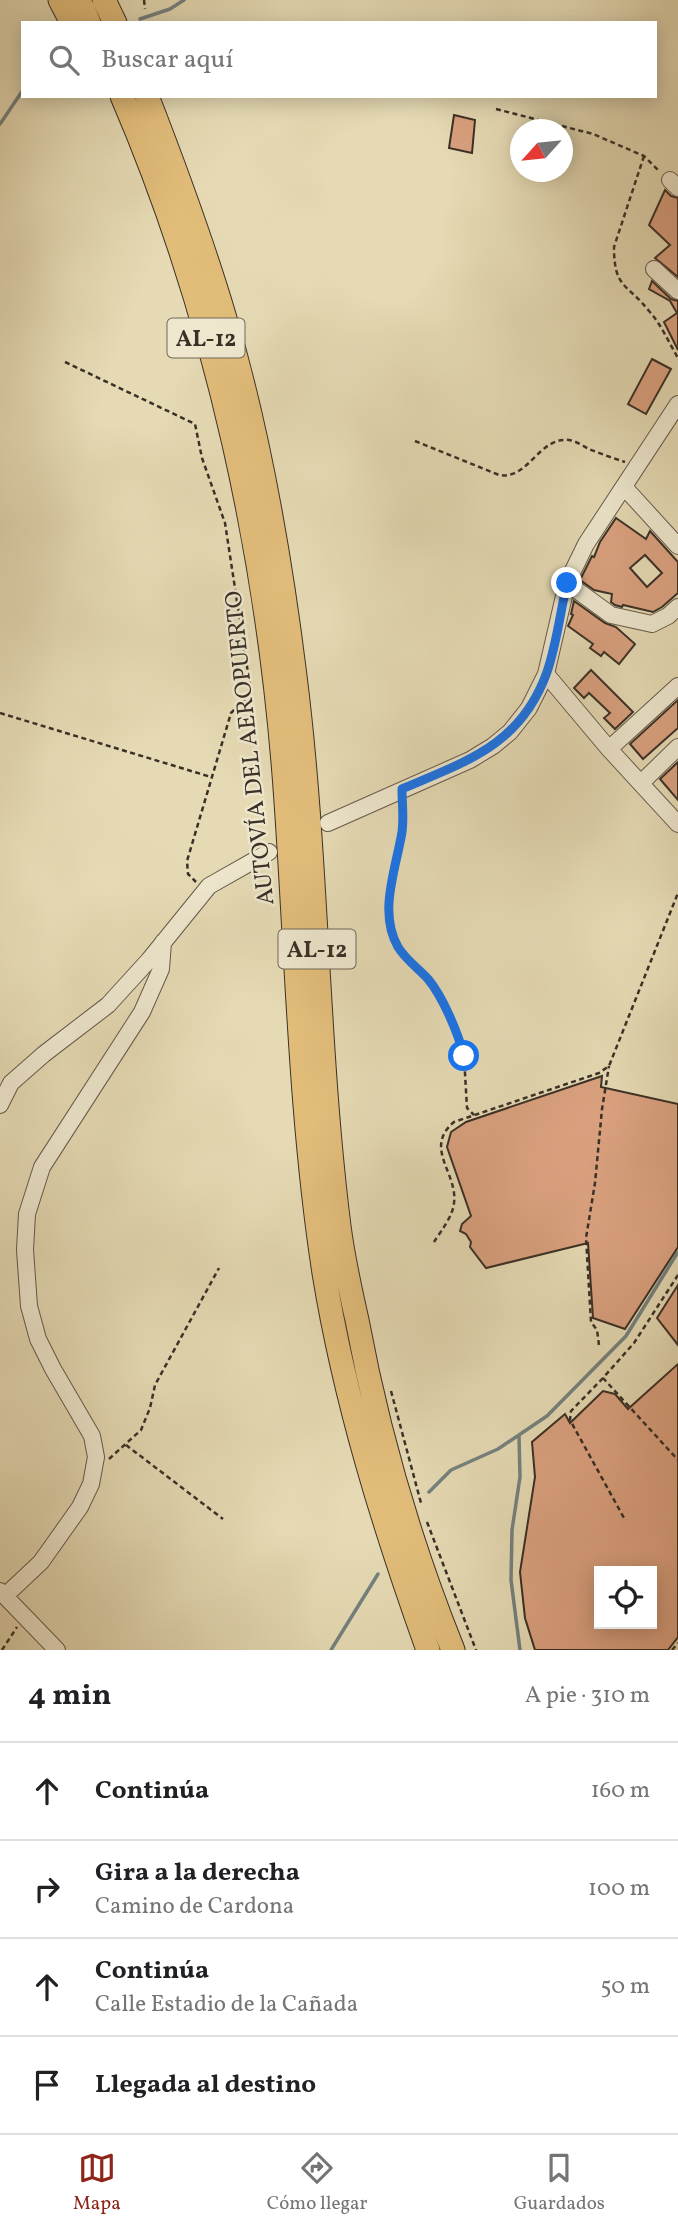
<!DOCTYPE html>
<html lang="es">
<head>
<meta charset="utf-8">
<style>
  :root { --surface:#fff; --page:#f6f6f6; --text:#202124; --muted:#757577; --line:#e0e0e0; --accent:#8f2418 }
  body { margin:0; font-family:Vollkorn,serif; background:var(--page); color:var(--text) }
  .controls { position:absolute; right:21px; bottom:21px; display:grid; overflow:hidden; border-radius:0px; box-shadow:0 4px 18px #0003 }
  .controls button { width:63px; height:63px; display:grid; place-items:center; padding:0; border:0; border-bottom:2px solid var(--line); background:var(--surface); color:var(--text); font:35px sans-serif }
  .compass { position:absolute; left:510px; top:119px; width:63px; height:63px; border-radius:50%; background:var(--surface); box-shadow:0 4px 18px #0003; rotate:243deg }
  .stop { position:absolute; width:21px; height:21px; margin:-16px; border:5px solid #1a73e8; border-radius:50%; background:#fff }
  .stop.end { background:#1a73e8; border-color:#fff; box-shadow:0 2px 7px #0008 }
  .list { margin:0; padding:0; list-style:none }
  h2 { display:flex; justify-content:space-between; align-items:center; height:91px; margin:0; padding:0 28px; font-size:30px }
  h2 small { font-size:23px; font-weight:400; color:var(--muted) }
  .list li { display:grid; grid-template-columns:46px 1fr auto; gap:21px; align-items:center; box-sizing:border-box; height:98px; padding:0 28px; border-top:2px solid var(--line) }
  .list b { display:block; font-size:26px; white-space:nowrap }
  .list p { margin:0; font-size:23px; white-space:nowrap; color:var(--muted) }
  .list em { font-size:23px; font-style:normal; color:var(--muted) }
  .icon { flex:none; width:38px; height:38px; fill:none; stroke:currentColor; stroke-width:2; stroke-linecap:round; stroke-linejoin:round }
  .map { position:relative; flex:none; width:678px; height:1650px; overflow:hidden }
  .search { position:absolute; background:var(--surface); box-shadow:0 4px 18px #0003; left:21px; right:21px; top:21px; height:77px; display:flex; align-items:center; gap:18px; box-sizing:border-box; padding:0 24px; border-radius:0px; color:var(--muted); font-size:26px }
  .sheet { height:483px; background:var(--surface) }
  nav { display:flex; justify-content:space-around; align-items:center; box-sizing:border-box; height:98px; border-top:2px solid var(--line); background:var(--surface); font-size:19px; color:var(--muted) }
  nav a { display:grid; justify-items:center; gap:4px }
  nav .on { color:var(--accent) }
  .map>svg:first-child { display:block }
  .lines { fill:none; stroke-linecap:round; stroke-linejoin:round }
  .stream { stroke:#74827f; stroke-width:3.5 }
  .building { fill:#daa17f; stroke:#3a3027; stroke-width:2; fill-rule:evenodd }
  .minor-casing { stroke:#655a4a; stroke-width:18 }
  .highway-casing { stroke:#3a3027; stroke-width:25 }
  .path { stroke:#3a3027; stroke-width:2.5; stroke-dasharray:5 3.5; stroke-linecap:butt }
  .minor { stroke:#eee7ce; stroke-width:16 }
  .highway { stroke:#e2bd7a; stroke-width:23 }
  .route { stroke:#1a73e8; stroke-width:9 }
  .labels { text-anchor:middle; stroke-width:5; stroke-linejoin:round; paint-order:stroke }
  .shield { fill:#eee7ce; stroke:#706759; stroke-width:2 }
  .shield-label { font-size:23px; font-weight:bold; fill:#3a3027 }
  .street-label { font-size:24px; fill:#3a3027; stroke:#eee7ce }
</style>
</head>
<body>
<div class="map">
<svg width="678" height="1650" viewBox="0 0 678 1650">
  <rect width="100%" height="100%" fill="#e5dab4"/>
  <filter id="stains"><feTurbulence type="fractalNoise" baseFrequency=".00286" numOctaves="4"/><feColorMatrix values="0 0 0 0 .2 0 0 0 0 .09 0 0 0 0 .02 0 0 0 .5 -.17"/></filter>
  <radialGradient id="worn" r=".72"><stop offset=".6" stop-color="#630" stop-opacity="0"/><stop offset="1" stop-color="#630" stop-opacity=".3"/></radialGradient>
  <g class="lines">
    <path class="stream" d="M140 19 170 9 184 0
      M0 124 23 90
      M519 1436 520 1477 512 1530 511 1580 520 1650
      M429 1492 451 1470 498 1449 547 1416 626 1336 678 1252
      M331 1650 378 1574"/>
  </g>
  <path class="building" d="M454 115 475 120 472 153 449 148Z
    M665 190 671 196 678 198V277L655 258 670 245 649 225Z
    M652 281 671 299 678 301V350L664 322 677 313 670 301 649 289Z
    M652 359 671 369 646 414 628 404Z
    M616 518 646 539 650 531 678 562V593L662 607 653 612 623 605 622 607 615 605 611 602 612 594 594 590 580 580 592 556 594 557 600 542ZM645 555 662 573 647 587 630 568Z
    M574 601 605 623 616 627 635 644 619 664 604 652 601 656 590 648 593 644 568 626 573 615 571 614Z
    M591 670 633 712 615 729 604 718 610 713 589 693 584 698 574 688Z
    M678 700V728L643 759 630 744Z
    M678 762V800L660 779Z
    M602 1076 601 1087 678 1104V1247L625 1329 593 1318 588 1243 486 1268 470 1247 471 1242 466 1234 460 1231 462 1224 471 1216 447 1147 451 1132 466 1122Z
    M678 1285V1345L657 1318Z
    M678 1364V1637L668 1650H535L525 1618 520 1572 535 1477 532 1442 565 1414 570 1423 603 1391 615 1394 628 1409ZM599 1571H652V1624H599Z"/>
  <g class="lines">
    <defs>
      <path id="minor" d="M670 180 678 188
        M654 269 678 291
        M625 488 678 546
        M567 583 611 615 652 624 668 616 678 607
        M546 674 609 749 678 824
        M609 749 678 686
        M641 783 678 747
        M328 823 470 760 493 746 510 732 529 708 546 674 567 583 586 544 678 404
        M0 1105 11 1083 44 1054 108 1005 149 960 209 886 269 852
        M0 1591 57 1650
        M6 1595 41 1562 80 1507 91 1484 96 1457 92 1436 53 1369 38 1339 29 1306 25 1250 27 1214 42 1167 142 1012 161 969 163 942"/>
      <path id="highway" d="M60 0 72 23
        M79 0 89 23
        M104 0 115 23
        M122 96C217 317 270 563 286 802 297 959 300 1117 324 1273 345 1402 384 1527 428 1650
        M147 96C175 168 202 241 224 315 259 432 280 554 295 676 318 858 316 1043 339 1226 343 1258 350 1289 357 1320 378 1433 410 1543 453 1650"/>
    </defs>
    <use href="#minor" class="minor-casing"/>
    <use href="#highway" class="highway-casing"/>
    <path class="path" d="M144 0 145 9
      M496 109 593 134 644 156 659 171
      M644 156 614 247C614 289 627 283 649 311 661 324 669 343 678 358
      M65 362 195 424 202 458 225 523 250 686 246 698 231 713 187 861 188 874 196 882
      M415 441 499 475C529 480 538 437 569 440 576 441 583 446 589 449 601 454 613 458 625 462
      M0 713 211 777
      M402 805V828L390 893 389 912 398 946 408 960 428 979 438 994 460 1041 464 1056 467 1108 474 1115
      M434 1242C441 1231 453 1216 454 1203 458 1173 423 1148 454 1122L599 1073 609 1066 678 893
      M678 1275 634 1343 603 1378 678 1460
      M599 1345 597 1330 591 1322 586 1238 595 1183 602 1109 609 1066
      M603 1378 571 1411 570 1420 624 1518
      M391 1391 421 1503
      M126 1445 223 1519
      M109 1459 141 1430 150 1408 155 1385 219 1268
      M427 1522 476 1650
      M2 1650 17 1627
      M672 1650 678 1643"/>
    <use href="#minor" class="minor"/>
    <use href="#highway" class="highway"/>
  </g>
  <g class="lines">
    <path class="route" d="M464 1056C458 1033 443 997 428 979 418 968 406 960 398 947 378 912 396 869 402 832 404 818 402 803 402 789 467 761 521 745 547 672 557 643 560 613 567 583"/>
  </g>
  <g class="labels">
    <g class="shield">
      <rect x="167.5" y="318.5" width="77" height="39" rx="5"/>
      <rect x="278.5" y="929.5" width="77" height="39" rx="5"/>
    </g>
    <g class="shield-label">
      <text x="206" y="346">AL-12</text>
      <text x="317" y="957">AL-12</text>
    </g>
    <g class="street-label">
      <text transform="translate(249 748) rotate(-96)" y="8">AUTOVÍA DEL AEROPUERTO</text>
    </g>
  </g>
  <rect width="100%" height="100%" filter="url(#stains)"/>
  <rect width="100%" height="100%" fill="url(#worn)"/>
</svg>
<div class="controls">
<button><svg class="icon" aria-label="locate" viewBox="0 0 24 24"><circle cx="12" cy="12" r="6"/><path d="M12 2v4M12 18v4M2 12h4M18 12h4"/></svg></button>
</div>
<svg class="compass" viewBox="-18 -18 36 36"><path d="M0-13l5 13h-10z" fill="#e53935"/><path d="M0 13l5-13h-10z" fill="#757577"/></svg>
<div class="stop" style="left:464px;top:1056px"></div>
<div class="stop end" style="left:567px;top:583px"></div>
<div class="search"><svg class="icon" aria-label="search" viewBox="0 0 24 24"><circle cx="10" cy="10" r="6"/><path d="M15 15l6 6"/></svg>Buscar aquí</div>
</div>
<section class="sheet">
<h2>4 min<small>A pie · 310 m</small></h2>
<ul class="list">
<li><svg class="icon" aria-label="ahead" viewBox="0 0 24 24"><path d="M12 20V5M6 11l6-6 6 6"/></svg><div><b>Continúa</b></div><em>160 m</em></li>
<li><svg class="icon" aria-label="right" viewBox="0 0 24 24"><path d="M7 20v-9h11M14 6l5 5-5 5"/></svg><div><b>Gira a la derecha</b><p>Camino de Cardona</p></div><em>100 m</em></li>
<li><svg class="icon" aria-label="ahead" viewBox="0 0 24 24"><path d="M12 20V5M6 11l6-6 6 6"/></svg><div><b>Continúa</b><p>Calle Estadio de la Cañada</p></div><em>50 m</em></li>
<li><svg class="icon" aria-label="arrive" viewBox="0 0 24 24"><path d="M6 21V4h12l-3 4 3 4H6"/></svg><div><b>Llegada al destino</b></div></li>
</ul>
</section>
<nav>
<a class="on"><svg class="icon" aria-label="map" viewBox="0 0 24 24"><path d="M3 6l6-2 6 2 6-2v14l-6 2-6-2-6 2zM9 4v14M15 6v14"/></svg>Mapa</a>
<a><svg class="icon" aria-label="directions" viewBox="0 0 24 24"><path d="M12 3l9 9-9 9-9-9zM9 14v-3h6M13 9l2 2-2 2"/></svg>Cómo llegar</a>
<a><svg class="icon" aria-label="saved" viewBox="0 0 24 24"><path d="M7 4h10v16l-5-4-5 4z"/></svg>Guardados</a>
</nav>
</body>
</html>
